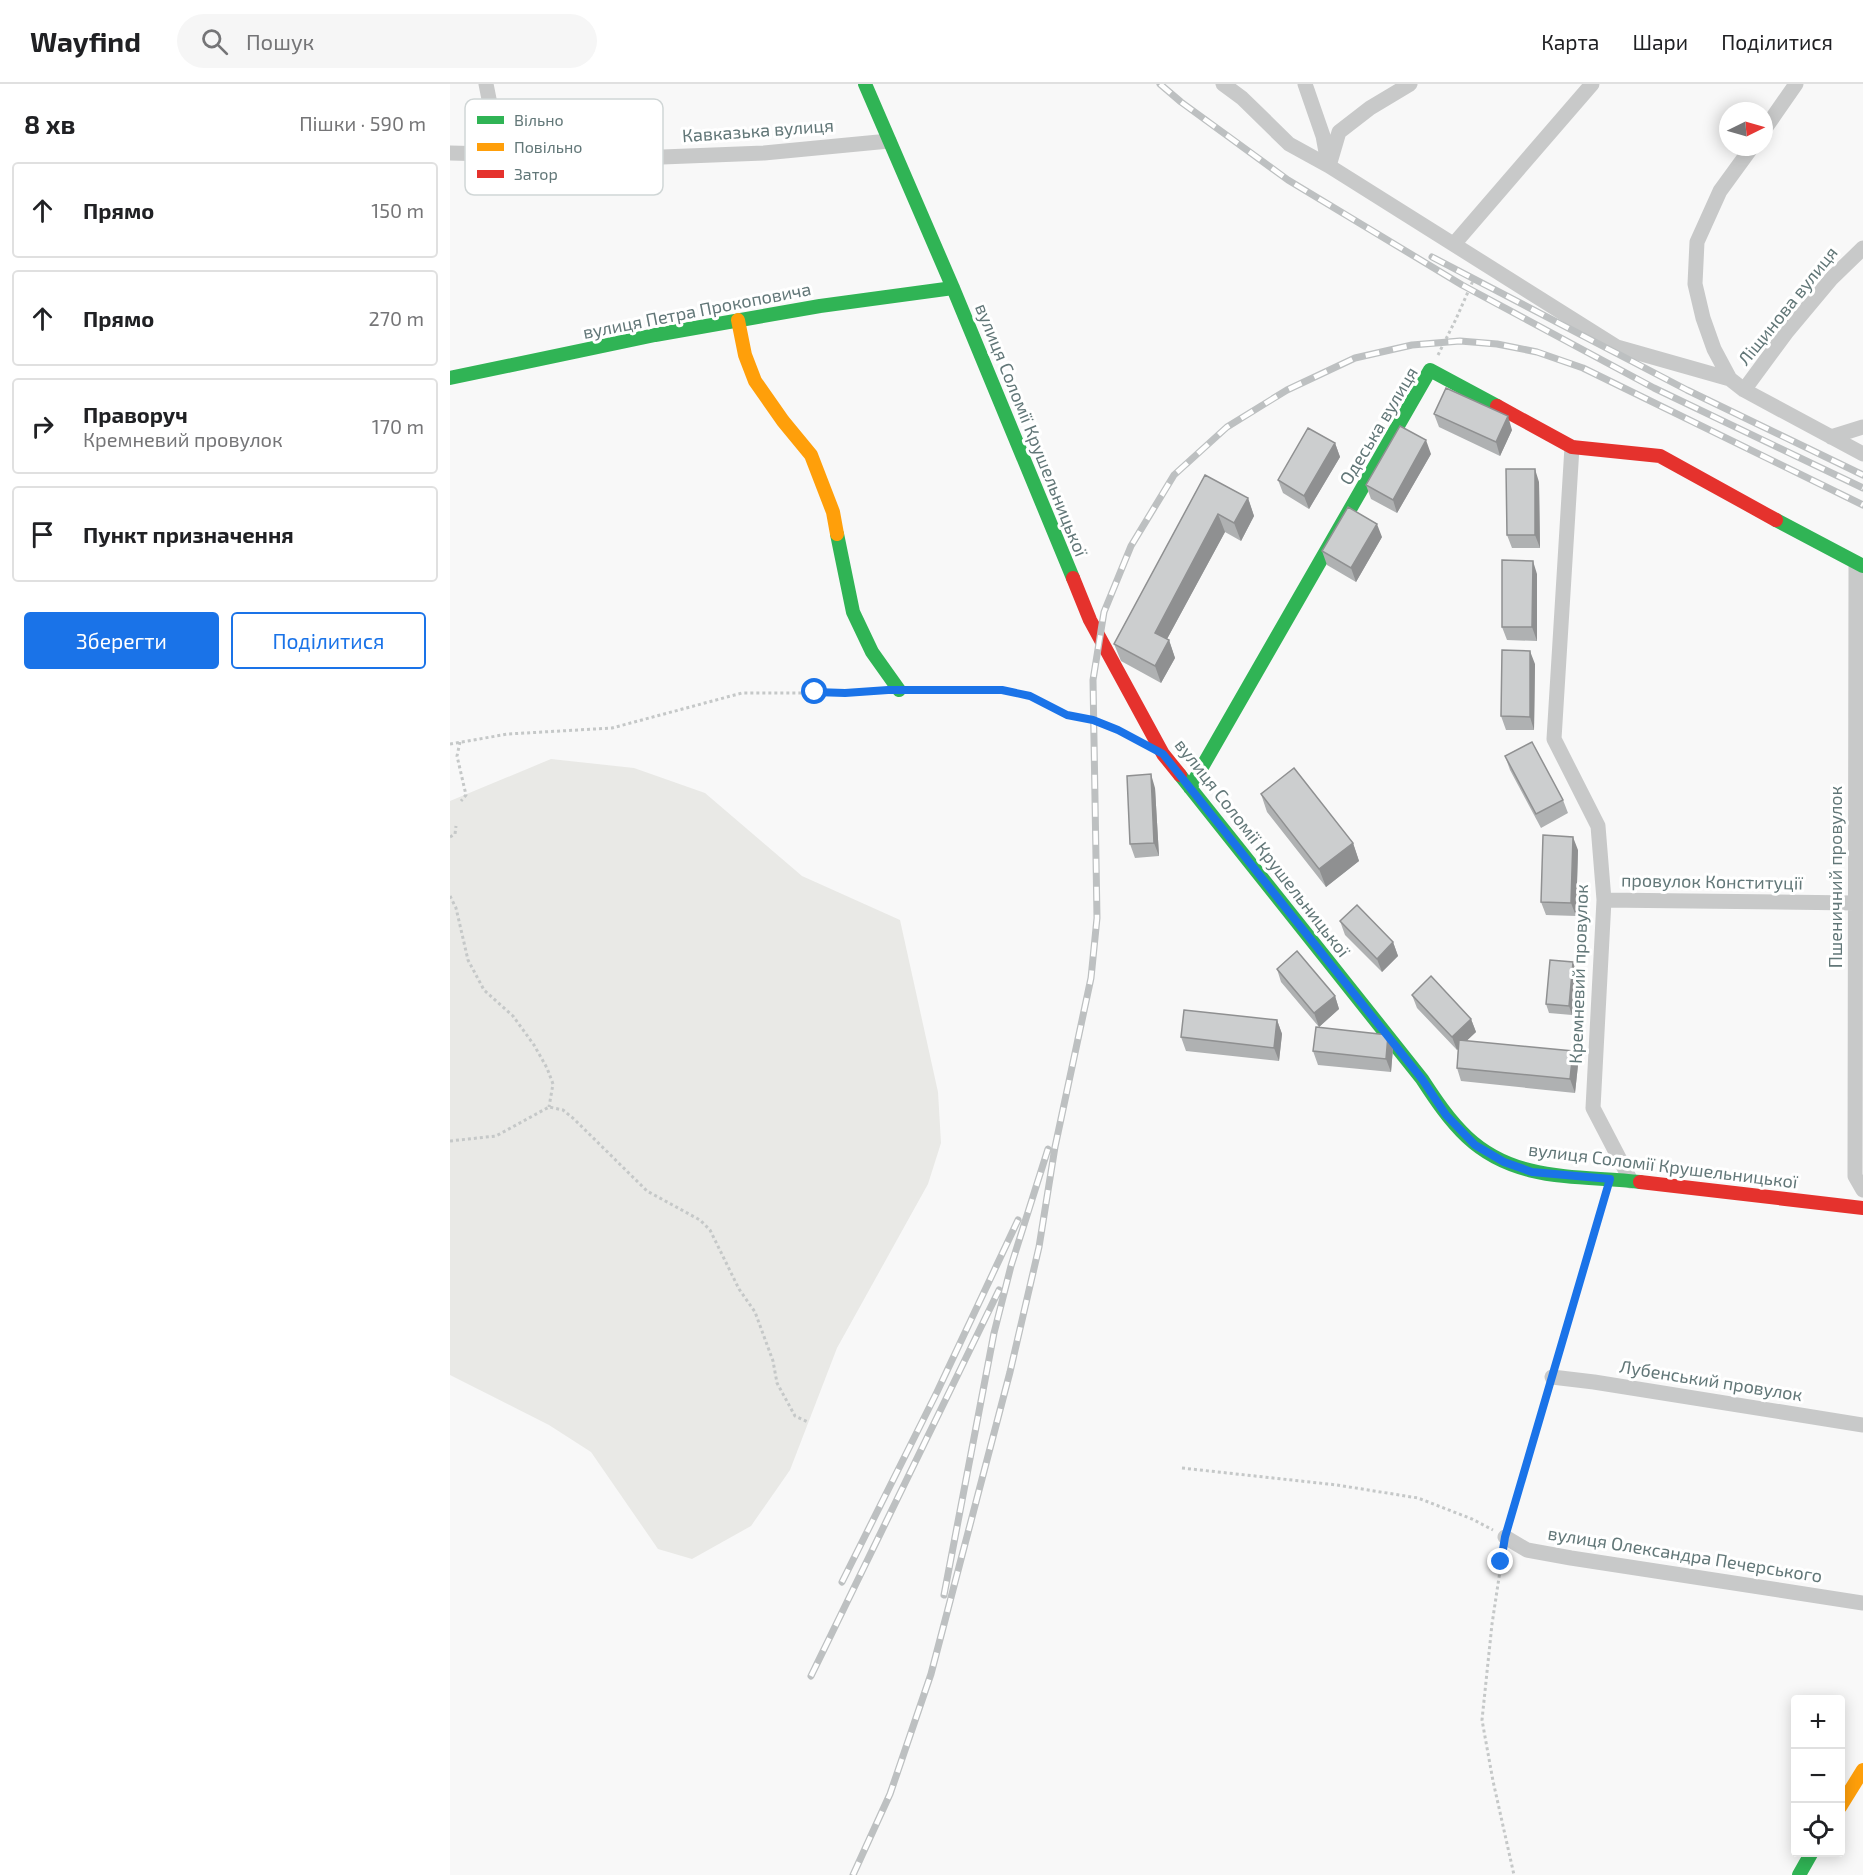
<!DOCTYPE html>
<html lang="uk">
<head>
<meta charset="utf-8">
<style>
  :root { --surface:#fff; --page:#f6f6f6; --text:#202124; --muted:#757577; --line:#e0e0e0; --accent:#1a73e8 }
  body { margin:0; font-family:"Exo 2",sans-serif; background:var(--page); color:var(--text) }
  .controls { position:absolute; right:18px; bottom:18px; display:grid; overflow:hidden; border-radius:6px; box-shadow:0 3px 15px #0003 }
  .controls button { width:54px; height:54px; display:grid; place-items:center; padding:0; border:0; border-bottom:2px solid var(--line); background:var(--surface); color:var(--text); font:30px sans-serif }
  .compass { position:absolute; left:1269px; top:18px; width:54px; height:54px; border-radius:50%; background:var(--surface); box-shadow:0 3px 15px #0003; rotate:85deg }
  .stop { position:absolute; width:18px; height:18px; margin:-14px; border:4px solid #1a73e8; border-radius:50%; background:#fff }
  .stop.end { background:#1a73e8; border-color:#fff; box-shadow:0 2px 6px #0008 }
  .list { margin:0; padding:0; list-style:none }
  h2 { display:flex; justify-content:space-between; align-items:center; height:78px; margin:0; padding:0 24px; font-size:26px }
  h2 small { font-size:20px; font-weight:400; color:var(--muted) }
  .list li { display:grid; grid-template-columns:39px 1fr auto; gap:18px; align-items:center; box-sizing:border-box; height:96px; margin:0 12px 12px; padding:0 12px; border:2px solid var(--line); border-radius:6px }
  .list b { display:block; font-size:22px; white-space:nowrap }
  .list p { margin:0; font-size:20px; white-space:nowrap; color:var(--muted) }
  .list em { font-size:20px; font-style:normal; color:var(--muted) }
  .actions { display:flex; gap:12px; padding:18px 24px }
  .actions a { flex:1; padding:14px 0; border:2px solid var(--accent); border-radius:6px; text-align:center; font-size:21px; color:var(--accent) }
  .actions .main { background:var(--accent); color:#fff }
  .icon { flex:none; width:33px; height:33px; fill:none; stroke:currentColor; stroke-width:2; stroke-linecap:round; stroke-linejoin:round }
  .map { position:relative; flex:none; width:1413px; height:1791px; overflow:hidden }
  header { display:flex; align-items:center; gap:36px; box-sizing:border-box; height:84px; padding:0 30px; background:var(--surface); border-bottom:2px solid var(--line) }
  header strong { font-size:28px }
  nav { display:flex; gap:33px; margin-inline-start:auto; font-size:21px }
  .search { width:420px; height:54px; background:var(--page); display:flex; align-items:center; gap:15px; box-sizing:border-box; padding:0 21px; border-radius:33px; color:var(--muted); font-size:22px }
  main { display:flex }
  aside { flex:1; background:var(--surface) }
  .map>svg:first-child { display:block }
  .green { fill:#e9e9e6 }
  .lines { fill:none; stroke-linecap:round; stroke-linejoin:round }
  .path { stroke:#c5c8c8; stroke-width:3; stroke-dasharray:3 3; stroke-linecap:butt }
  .street { stroke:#c8c9c9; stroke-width:15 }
  .fast { stroke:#30b455; stroke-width:14 }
  .slow { stroke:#ff9f0a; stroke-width:14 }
  .jam { stroke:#e5322d; stroke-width:14 }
  .rail-casing { stroke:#bdc0c1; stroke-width:7 }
  .rail { stroke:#fff; stroke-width:4.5; stroke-dasharray:14; stroke-linecap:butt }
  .wall { fill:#afb1b2 }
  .shaded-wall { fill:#8f9091 }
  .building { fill:#cccecf; stroke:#8f9091; stroke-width:1.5 }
  .route { stroke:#1a73e8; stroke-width:8 }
  .labels { text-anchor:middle; stroke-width:6; stroke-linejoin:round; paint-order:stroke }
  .street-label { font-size:18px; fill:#627778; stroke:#fff }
  .key { fill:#fff; stroke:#d0d6d6; stroke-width:1.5 }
  .key-label { font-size:16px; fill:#627778 }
</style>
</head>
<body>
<header>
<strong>Wayfind</strong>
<div class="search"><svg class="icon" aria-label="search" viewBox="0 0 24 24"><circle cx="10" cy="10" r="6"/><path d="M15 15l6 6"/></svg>Пошук</div>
<nav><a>Карта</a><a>Шари</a><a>Поділитися</a></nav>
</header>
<main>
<aside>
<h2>8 хв<small>Пішки · 590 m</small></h2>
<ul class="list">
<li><svg class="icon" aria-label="ahead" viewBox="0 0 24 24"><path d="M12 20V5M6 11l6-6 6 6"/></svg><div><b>Прямо</b></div><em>150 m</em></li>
<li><svg class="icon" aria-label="ahead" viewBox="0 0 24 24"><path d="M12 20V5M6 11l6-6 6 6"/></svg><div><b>Прямо</b></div><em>270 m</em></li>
<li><svg class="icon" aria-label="right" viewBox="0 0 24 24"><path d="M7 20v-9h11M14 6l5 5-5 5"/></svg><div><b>Праворуч</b><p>Кремневий провулок</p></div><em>170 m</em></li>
<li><svg class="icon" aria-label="arrive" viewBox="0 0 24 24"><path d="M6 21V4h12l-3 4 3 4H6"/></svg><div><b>Пункт призначення</b></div></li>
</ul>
<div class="actions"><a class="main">Зберегти</a><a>Поділитися</a></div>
</aside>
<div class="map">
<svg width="1413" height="1791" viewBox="0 0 1413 1791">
  <rect width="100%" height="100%" fill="#f8f8f8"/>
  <path class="green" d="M101 675 184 684 255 709 352 792 450 836 488 1008 491 1059 478 1100 387 1264 340 1386 301 1442 242 1475 208 1465 141 1368 99 1341 0 1291V717Z"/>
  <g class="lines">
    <path class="path" d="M988 271 1006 235 1026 190
      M467 606H552L580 612 617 631 643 636 685 655
      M10 658 7 672 16 711 11 717
      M0 660 58 650 162 644 292 609H395L427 606
      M0 753 5 750 6 742
      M0 812 6 824 18 876 34 906 63 932 84 961 97 984 103 1000 99 1023
      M0 1057 46 1052 99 1023 113 1026 124 1035 197 1107 250 1136 260 1146 289 1205 305 1228 323 1277 327 1299 345 1332 358 1338
      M1106 1279 1155 1113
      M732 1384 887 1401 968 1414 1022 1435 1043 1446
      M1058 1440 1098 1306
      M1053 1467 1042 1540 1032 1636 1043 1697 1064 1791"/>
    <path class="street" d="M36 0 50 70
      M773 0 792 14 839 60 879 82 1167 263 1280 295 1294 306 1413 370
      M855 0 873 52 878 79
      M1314 46 1346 0
      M0 69 187 74 314 69 439 57
      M879 82 889 48 920 24 960 0
      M1004 160 1142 0
      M1280 295 1264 265 1253 234 1245 200 1247 158 1270 107 1302 63
      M1294 306 1336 249 1382 194 1413 164
      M1381 353 1413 343
      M1122 363 1104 655 1148 742 1154 816 1143 1024 1181 1097
      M1406 479 1405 1092 1413 1106
      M1154 816 1405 819
      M1102 1293 1144 1298 1413 1341
      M1055 1453 1077 1466 1121 1474 1413 1519"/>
    <path class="fast" d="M415 0 503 204 623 494
      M0 294 205 251 370 222 503 204
      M1326 436 1413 482
      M387 450 403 528 422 568 449 606
      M730 691 972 995C985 1015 999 1036 1017 1053 1066 1099 1129 1091 1190 1098
      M740 704 980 286 1047 322
      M1349 1791 1362 1768"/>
    <path class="slow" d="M288 236 295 271 305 297 333 337 361 371 383 428 387 450
      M1390 1723 1413 1686"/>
    <path class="jam" d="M1047 322 1122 363 1210 372 1326 436
      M623 494 640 536 713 670 730 691
      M1190 1098 1413 1124"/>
    <defs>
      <path id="rail" d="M710 0 731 18 838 96 1012 201 1204 304 1413 404
        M982 173 1237 306 1413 391
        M392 1498 487 1308 568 1136
        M494 1511 544 1249 561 1182 598 1065
        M361 1592 549 1206
        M403 1791 440 1710 481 1590 560 1288 589 1163 605 1063 641 894 647 834 643 596 654 528 681 462 724 391 777 343 837 306 905 274 962 261 1010 257 1047 260 1087 268 1133 284 1413 421"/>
    </defs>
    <use href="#rail" class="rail-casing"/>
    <use href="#rail" class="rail"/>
  </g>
  <path class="wall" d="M984 330 1062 346 1050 372 989 343Z
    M885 359 890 373 859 425 833 409 828 396Z
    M981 370 947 429 921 415 916 401Z
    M755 391 798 414 804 432 791 457 775 448 717 555 719 556 725 574 711 599 671 577 664 560Z
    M1089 398 1090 464H1062L1057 451Z
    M932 453 906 498 877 481 872 467Z
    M1087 490V557L1057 556 1052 543Z
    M1085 580 1084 646H1056L1051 632Z
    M1055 672 1113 716 1118 729 1091 744 1060 686Z
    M705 704 709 772 685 774 680 760Z
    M811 710 903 759 909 777 876 803 817 728Z
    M1128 766 1126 832 1096 831 1091 818Z
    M890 837 943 858 948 872 932 888 895 851Z
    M827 885 885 912 889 925 869 943 831 898Z
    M1126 887 1122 931 1099 929 1096 920Z
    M962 911 1021 935 1026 948 1016 957 1123 967 1128 981 1125 1009 1011 997 1007 984 1008 965 1007 966 967 924Z
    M827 936 832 950 829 977 736 967 731 953Z
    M943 964 941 988 868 981 863 967Z"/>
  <path class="shaded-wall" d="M1058 332 1062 346 1050 372 1046 358Z
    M976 356 981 370 947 429 943 416Z
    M885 359 890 373 859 425 854 412Z
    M1085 385 1089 398 1090 464 1085 451Z
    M798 414 804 432 791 457 784 439Z
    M768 430 775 448 711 566 705 549Z
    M927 440 932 453 906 498 901 484Z
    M1083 477 1087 490V557L1082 543Z
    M719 556 725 574 711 599 705 582Z
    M1080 567 1085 580 1084 646 1080 633Z
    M701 690 705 704 709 772 704 759Z
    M1123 753 1128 766 1126 832 1121 819Z
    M903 759 909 777 876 803 869 785Z
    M943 858 948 872 932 888 927 875Z
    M1123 878 1126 887 1122 931 1119 922Z
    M885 912 889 925 869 943 864 929Z
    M1021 935 1026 948 1007 966 1002 953Z
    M827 936 832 950 829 977 824 964Z
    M938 951 943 964 941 988 936 975Z
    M1123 967 1128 981 1125 1009 1120 995Z"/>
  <path class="building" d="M996 304 1058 332 1046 358 984 330Z
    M950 342 976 356 943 416 916 401Z
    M858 344 885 359 854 412 828 396Z
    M1056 385H1085V451H1057Z
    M755 391 798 414 784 439 768 430 705 549 719 556 705 582 664 560Z
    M898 423 927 440 901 484 872 467Z
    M1052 476 1083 477 1082 543H1052Z
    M1052 566 1080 567V633L1051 632Z
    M1082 658 1113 716 1086 730 1055 672Z
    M844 684 903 759 869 785 811 710Z
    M701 690 704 759 680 760 677 692Z
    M1093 751 1123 753 1121 819 1091 818Z
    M907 821 943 858 927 875 890 837Z
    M847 867 885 912 864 929 827 885Z
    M1100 876 1123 878 1119 922 1096 920Z
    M981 892 1021 935 1002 953 962 911Z
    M734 926 827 936 824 964 731 953Z
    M866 943 938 951 936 975 863 967Z
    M1009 956 1123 967 1120 995 1007 984Z"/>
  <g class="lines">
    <path class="route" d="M365 608 395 609 438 606H552L580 612 617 631 643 636 668 646 713 670 972 995 996 1031 1025 1061 1054 1078 1082 1088 1160 1095 1055 1453 1051 1478"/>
  </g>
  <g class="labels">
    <g class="street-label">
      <text transform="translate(308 47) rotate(-4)" y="6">Кавказька вулиця</text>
      <text transform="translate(1338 222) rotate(-51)" y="6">Ліщинова вулиця</text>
      <text transform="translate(247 227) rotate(-11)" y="6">вулиця Петра Прокоповича</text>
      <text transform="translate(929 342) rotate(-59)" y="6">Одеська вулиця</text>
      <text transform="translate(581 346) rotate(68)" y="6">вулиця Соломії Крушельницької</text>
      <text transform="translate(812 764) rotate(52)" y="6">вулиця Соломії Крушельницької</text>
      <text transform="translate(1386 793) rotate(-90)" y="6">Пшеничний провулок</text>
      <text transform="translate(1262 798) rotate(1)" y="6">провулок Конституції</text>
      <text transform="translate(1129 890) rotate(-88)" y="6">Кремневий провулок</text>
      <text transform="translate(1213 1082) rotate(7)" y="6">вулиця Соломії Крушельницької</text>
      <text transform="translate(1261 1297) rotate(9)" y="6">Лубенський провулок</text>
      <text transform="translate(1235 1471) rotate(9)" y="6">вулиця Олександра Печерського</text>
    </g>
  </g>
  <rect x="15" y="15" width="198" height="96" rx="9" class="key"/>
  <rect x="27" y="32" width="27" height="8" fill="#30b455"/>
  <rect x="27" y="59" width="27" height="8" fill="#ff9f0a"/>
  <rect x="27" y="86" width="27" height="8" fill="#e5322d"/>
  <g class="key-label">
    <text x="64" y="42">Вільно</text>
    <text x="64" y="69">Повільно</text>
    <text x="64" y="96">Затор</text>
  </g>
</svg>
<div class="controls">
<button>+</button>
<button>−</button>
<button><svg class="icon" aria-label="locate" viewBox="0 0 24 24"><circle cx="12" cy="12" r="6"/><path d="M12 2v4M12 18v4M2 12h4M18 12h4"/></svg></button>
</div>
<svg class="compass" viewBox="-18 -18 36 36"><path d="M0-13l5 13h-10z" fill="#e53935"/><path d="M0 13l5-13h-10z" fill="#757577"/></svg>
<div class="stop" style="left:365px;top:608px"></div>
<div class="stop end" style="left:1051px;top:1478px"></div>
</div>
</main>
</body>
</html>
